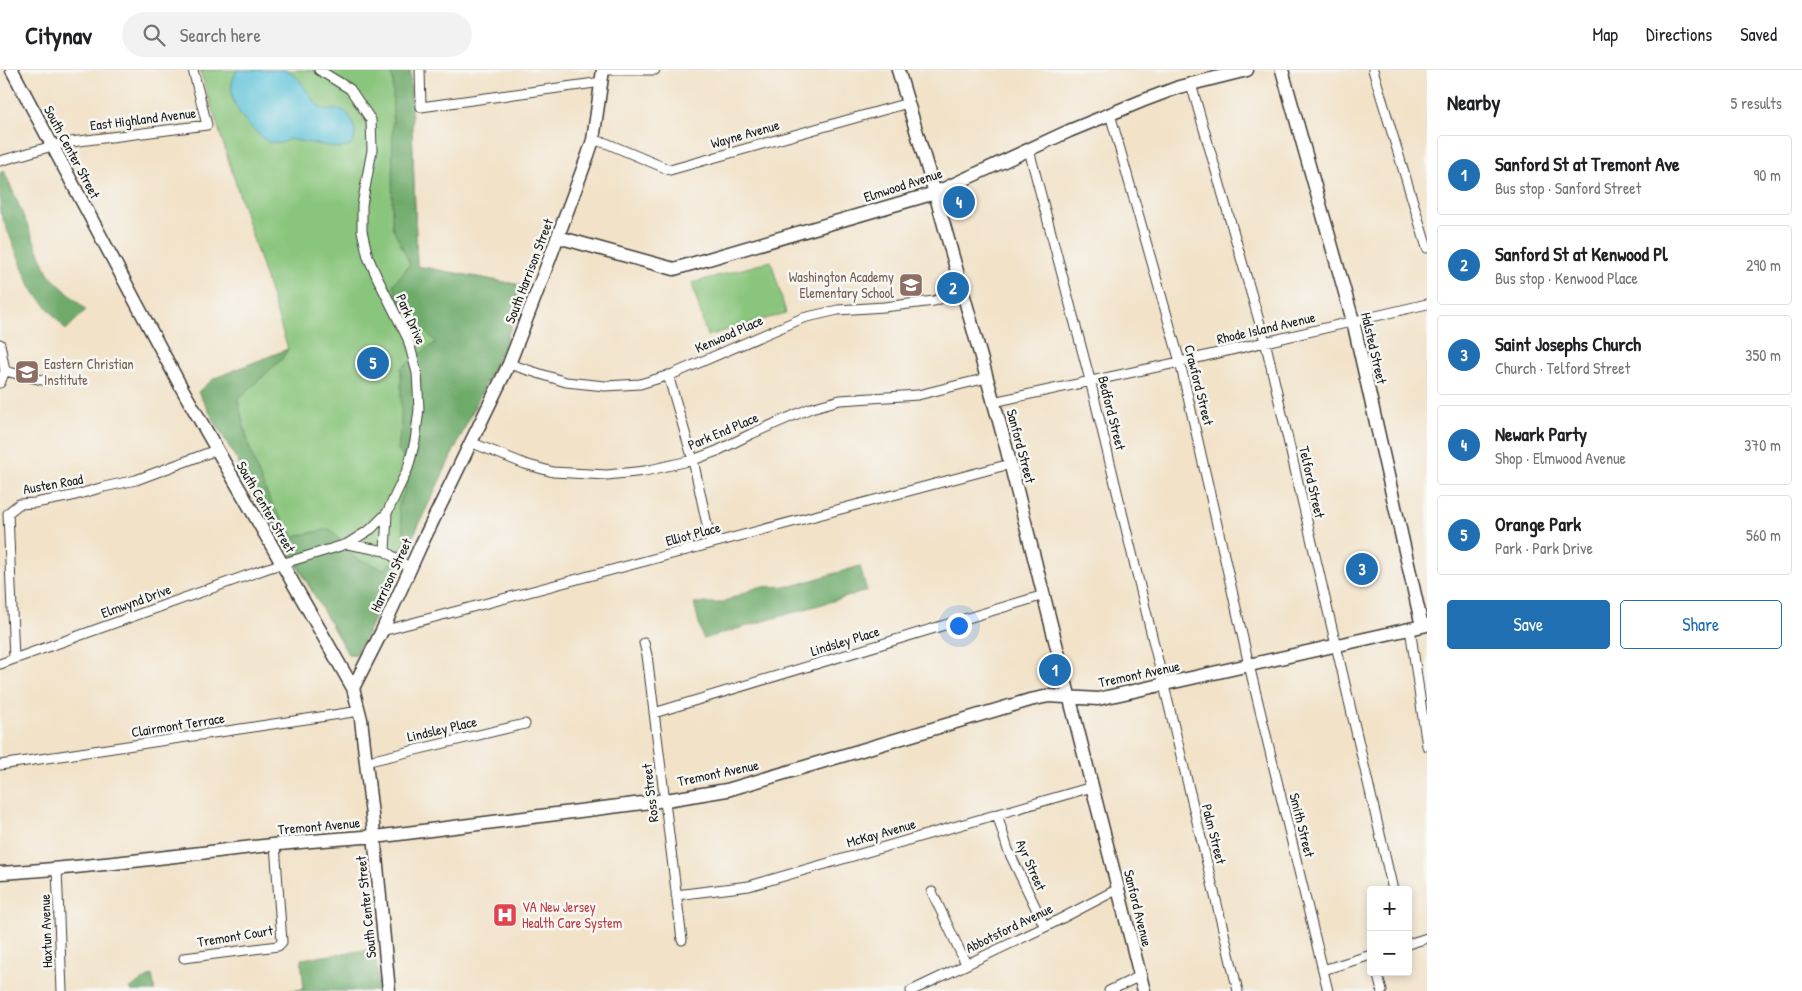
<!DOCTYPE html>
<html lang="en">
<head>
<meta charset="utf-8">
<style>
  :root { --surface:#fff; --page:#f2f2f2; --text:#202124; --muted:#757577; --line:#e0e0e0; --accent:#1f6fb2 }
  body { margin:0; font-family:"Patrick Hand",sans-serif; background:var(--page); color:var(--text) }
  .controls { position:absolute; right:15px; bottom:15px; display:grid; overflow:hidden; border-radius:5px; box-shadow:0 2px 8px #0003 }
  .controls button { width:45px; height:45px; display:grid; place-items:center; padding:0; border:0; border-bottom:1px solid var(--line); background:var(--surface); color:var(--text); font:25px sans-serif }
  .you { position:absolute; left:958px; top:555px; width:18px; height:18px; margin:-12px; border:4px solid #fff; border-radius:50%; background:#1a73e8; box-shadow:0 0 0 8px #1a73e833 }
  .badge { display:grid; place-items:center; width:32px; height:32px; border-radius:50%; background:var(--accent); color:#fff; font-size:16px; font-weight:700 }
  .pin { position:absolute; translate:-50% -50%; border:2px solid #fff; box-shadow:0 1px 5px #0006 }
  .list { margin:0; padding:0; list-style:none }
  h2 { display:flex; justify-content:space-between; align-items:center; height:65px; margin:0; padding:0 20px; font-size:21px }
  h2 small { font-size:16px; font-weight:400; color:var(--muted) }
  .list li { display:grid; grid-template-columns:32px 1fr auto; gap:15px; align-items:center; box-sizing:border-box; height:80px; margin:0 10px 10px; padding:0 10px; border:1px solid var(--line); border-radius:5px }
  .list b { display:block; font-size:19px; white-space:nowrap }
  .list p { margin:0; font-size:16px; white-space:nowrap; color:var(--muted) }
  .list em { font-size:16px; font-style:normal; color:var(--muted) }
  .actions { display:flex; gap:10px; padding:15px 20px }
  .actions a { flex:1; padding:11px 0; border:1px solid var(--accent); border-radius:5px; text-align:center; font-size:18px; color:var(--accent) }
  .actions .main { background:var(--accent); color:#fff }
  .icon { flex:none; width:28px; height:28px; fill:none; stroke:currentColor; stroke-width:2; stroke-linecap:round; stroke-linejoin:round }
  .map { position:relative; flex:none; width:1427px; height:921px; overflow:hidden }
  header { display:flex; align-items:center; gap:30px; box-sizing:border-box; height:70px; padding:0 25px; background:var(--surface); border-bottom:1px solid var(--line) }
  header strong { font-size:24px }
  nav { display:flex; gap:28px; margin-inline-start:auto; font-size:18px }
  .search { width:350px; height:45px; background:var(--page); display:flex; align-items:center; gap:12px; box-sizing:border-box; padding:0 18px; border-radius:28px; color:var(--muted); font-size:19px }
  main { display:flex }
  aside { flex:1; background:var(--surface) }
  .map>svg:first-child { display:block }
  .green { fill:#89c57b; stroke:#52704c }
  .forest { fill:#6eaa6b; stroke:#456344 }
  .water { fill:#5cc2d9; stroke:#3c6f7a }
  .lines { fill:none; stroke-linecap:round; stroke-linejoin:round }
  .street-casing { stroke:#3c3a36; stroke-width:11 }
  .secondary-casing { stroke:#3c3a36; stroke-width:15 }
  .street { stroke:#fff; stroke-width:9 }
  .secondary { stroke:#fff; stroke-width:12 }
  .labels { text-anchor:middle; stroke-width:5; stroke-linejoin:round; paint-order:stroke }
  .street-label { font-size:14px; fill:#1c1c1c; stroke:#f6f6f2 }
  .education-label { font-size:14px; fill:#785e54; stroke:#f6f6f2; text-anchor:end }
  .health-label { font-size:14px; fill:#be3a42; stroke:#f6f6f2; text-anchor:start }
</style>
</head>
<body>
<header>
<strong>Citynav</strong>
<div class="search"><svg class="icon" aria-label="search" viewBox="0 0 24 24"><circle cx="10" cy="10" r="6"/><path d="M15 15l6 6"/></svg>Search here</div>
<nav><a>Map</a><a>Directions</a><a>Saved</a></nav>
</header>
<main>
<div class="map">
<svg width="1427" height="921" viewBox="0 0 1427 921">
  <rect width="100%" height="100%" fill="#f6f6f2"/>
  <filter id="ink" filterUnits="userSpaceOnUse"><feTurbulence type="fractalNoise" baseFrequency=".02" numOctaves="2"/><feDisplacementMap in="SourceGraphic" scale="10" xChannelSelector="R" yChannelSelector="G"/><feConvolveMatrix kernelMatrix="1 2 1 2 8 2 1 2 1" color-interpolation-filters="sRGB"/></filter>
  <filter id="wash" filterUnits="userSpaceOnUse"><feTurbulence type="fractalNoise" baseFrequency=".0096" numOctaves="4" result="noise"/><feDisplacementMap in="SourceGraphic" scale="20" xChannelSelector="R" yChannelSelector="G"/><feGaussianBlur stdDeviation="1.12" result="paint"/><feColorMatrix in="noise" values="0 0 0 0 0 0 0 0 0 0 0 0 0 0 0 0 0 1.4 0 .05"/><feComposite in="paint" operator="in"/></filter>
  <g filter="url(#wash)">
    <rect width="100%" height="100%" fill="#f2e2c8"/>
    <path class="green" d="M200 0H410L417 196 526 216 504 275 357 584H348L198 322 215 308 288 279Z
      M771 191 786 243 707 266 692 213Z"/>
    <path class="forest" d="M389 0H410L417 196 526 216 504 275 357 584H348L198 322 215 308 288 279 282 289 238 329C247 376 262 428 294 466L330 459 355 488 385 500 406 471 398 438 412 399 398 380 401 354V298L436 272 402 238 393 215 410 194 392 156 393 9Z
      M4 101 49 205 86 240 66 260 31 218 0 142V103Z
      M860 496 867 521 703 569 694 533H720L758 517 792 516Z
      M375 879 379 921H289L304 919 301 889Z
      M152 905 155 921H131L130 918Z"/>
    <path class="water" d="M237 0C250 0 272 0 283 0 302 4 307 26 320 37 328 44 333 38 342 40 350 41 356 59 355 66 355 70 352 73 350 76L340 78 289 69 281 73 268 72C251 59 229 38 232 15 232 10 235 5 237 0Z"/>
  </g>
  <g filter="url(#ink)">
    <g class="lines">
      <defs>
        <path id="street" d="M420 0 421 37 602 12
          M603 0H655
          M1373 0 1427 178
          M1191 14 1266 275 1393 820
          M1110 44 1180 292 1249 595 1328 921
          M593 70 606 73 670 100 908 33
          M1029 80 1090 310 1238 921
          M0 91 63 73 207 55 193 0
          M0 274 5 301 0 313
          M509 294 566 312 605 316 640 314 673 304 803 248 838 240 884 237 934 231 962 221
          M5 301 46 311
          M668 305 693 390 711 473
          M993 332 1180 292 1427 234
          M470 372 525 394 553 402 607 405 645 401 693 390 717 381 751 364 811 338 840 330 918 325 987 308
          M347 474 385 481 410 498
          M385 481 387 443
          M1410 558 1427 676
          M382 561 1010 394
          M644 573 647 585 682 870
          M14 589 8 443 19 434 35 433 72 426 104 417 136 410 216 380
          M0 594 268 498 347 474 371 459 387 443 408 398 415 371 419 339 417 303 408 269 377 207 368 187 362 161V135L372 80 371 50 350 19 319 0
          M654 643 1044 525
          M365 692 525 654
          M0 695 360 641
          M997 744 1008 780 1045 857
          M57 800 62 921
          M932 822 966 894
          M676 825 749 816 1092 717
          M1408 874 1427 868
          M184 888 278 876 282 872 275 774
          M1323 900 1371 885
          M1377 902 1382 921
          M911 921 1045 857 1118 819
          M1109 921 1140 906"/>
        <path id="secondary" d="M12 0 180 315 353 618 361 649 373 754 389 921
          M898 0 935 123 1004 369 1144 921
          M1282 0 1353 251 1422 556
          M558 167 674 199 935 123 1069 61 1142 31 1179 17 1247 0
          M353 618 382 561 420 477 509 294 548 193 588 85 593 70 603 0
          M0 803C128 796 255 772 383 766L666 730 727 720 1030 630 1049 626 1098 629 1427 555"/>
      </defs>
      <use href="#street" class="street-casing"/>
      <use href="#secondary" class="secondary-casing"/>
      <use href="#street" class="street"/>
      <use href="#secondary" class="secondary"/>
    </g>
  </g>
  <defs>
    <symbol id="school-square" viewBox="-11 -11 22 22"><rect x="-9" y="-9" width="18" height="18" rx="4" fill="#8d6e63" stroke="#f6f6f2"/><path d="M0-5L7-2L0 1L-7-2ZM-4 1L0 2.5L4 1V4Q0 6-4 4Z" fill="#fff"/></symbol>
    <symbol id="hospital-square" viewBox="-11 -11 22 22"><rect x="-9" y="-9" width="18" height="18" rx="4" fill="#e0444e" stroke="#f6f6f2"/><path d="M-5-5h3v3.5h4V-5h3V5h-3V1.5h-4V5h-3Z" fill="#fff"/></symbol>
  </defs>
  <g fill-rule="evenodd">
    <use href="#school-square" x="897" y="201" width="28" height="28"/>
    <use href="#school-square" x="13" y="288" width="28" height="28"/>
    <use href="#hospital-square" x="491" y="831" width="28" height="28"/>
  </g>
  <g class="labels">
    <g class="street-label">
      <text transform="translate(143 49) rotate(-7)" y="5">East Highland Avenue</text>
      <text transform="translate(745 64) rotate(-16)" y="5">Wayne Avenue</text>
      <text transform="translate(72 82) rotate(62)" y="5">South Center Street</text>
      <text transform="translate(903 115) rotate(-18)" y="5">Elmwood Avenue</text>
      <text transform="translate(529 201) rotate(-69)" y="5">South Harrison Street</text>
      <text transform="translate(411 249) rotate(66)" y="5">Park Drive</text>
      <text transform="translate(1266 258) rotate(-13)" y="5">Rhode Island Avenue</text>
      <text transform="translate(729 264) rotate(-24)" y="5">Kenwood Place</text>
      <text transform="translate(1374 278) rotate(77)" y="5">Halsted Street</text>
      <text transform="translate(1199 315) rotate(76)" y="5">Crawford Street</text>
      <text transform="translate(1112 343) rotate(76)" y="5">Bedford Street</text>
      <text transform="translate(723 361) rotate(-23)" y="5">Park End Place</text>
      <text transform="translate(1021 376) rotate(75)" y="5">Sanford Street</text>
      <text transform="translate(1312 412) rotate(77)" y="5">Telford Street</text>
      <text transform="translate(53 414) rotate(-10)" y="5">Austen Road</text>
      <text transform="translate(266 437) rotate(60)" y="5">South Center Street</text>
      <text transform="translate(693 464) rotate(-15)" y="5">Elliot Place</text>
      <text transform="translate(391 505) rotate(-65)" y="5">Harrison Street</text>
      <text transform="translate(136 531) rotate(-20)" y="5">Elmwynd Drive</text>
      <text transform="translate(845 571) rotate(-17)" y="5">Lindsley Place</text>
      <text transform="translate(1139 604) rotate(-12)" y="5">Tremont Avenue</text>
      <text transform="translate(178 655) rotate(-9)" y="5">Clairmont Terrace</text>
      <text transform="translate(442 659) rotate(-13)" y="5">Lindsley Place</text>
      <text transform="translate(718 703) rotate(-12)" y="5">Tremont Avenue</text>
      <text transform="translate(650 723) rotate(-97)" y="5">Ross Street</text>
      <text transform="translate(1302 755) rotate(76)" y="5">Smith Street</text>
      <text transform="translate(319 756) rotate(-5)" y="5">Tremont Avenue</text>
      <text transform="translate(881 763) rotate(-16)" y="5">McKay Avenue</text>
      <text transform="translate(1214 764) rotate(76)" y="5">Palm Street</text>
      <text transform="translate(1031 795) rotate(66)" y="5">Ayr Street</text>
      <text transform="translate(366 837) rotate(-96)" y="5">South Center Street</text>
      <text transform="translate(1138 838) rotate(76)" y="5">Sanford Avenue</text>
      <text transform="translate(1009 858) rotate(-26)" y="5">Abbotsford Avenue</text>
      <text transform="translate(46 861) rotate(-92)" y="5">Haxtun Avenue</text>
      <text transform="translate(235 866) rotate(-9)" y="5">Tremont Court</text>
    </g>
    <g class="education-label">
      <text x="894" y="212">Washington Academy<tspan x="894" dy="16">Elementary School</tspan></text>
      <text x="44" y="299" text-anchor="start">Eastern Christian<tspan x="44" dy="16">Institute</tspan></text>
    </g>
    <g class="health-label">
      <text x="522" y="842">VA New Jersey<tspan x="522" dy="16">Health Care System</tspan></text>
    </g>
  </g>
</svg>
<div class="controls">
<button>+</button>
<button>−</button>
</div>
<div class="you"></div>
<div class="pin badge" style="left:1055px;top:600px">1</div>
<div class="pin badge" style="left:953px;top:218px">2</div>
<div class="pin badge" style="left:1362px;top:499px">3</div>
<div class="pin badge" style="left:959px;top:132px">4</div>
<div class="pin badge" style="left:373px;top:293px">5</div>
</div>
<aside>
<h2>Nearby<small>5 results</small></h2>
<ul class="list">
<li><span class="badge">1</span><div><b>Sanford St at Tremont Ave</b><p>Bus stop · Sanford Street</p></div><em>90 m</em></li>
<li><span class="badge">2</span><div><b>Sanford St at Kenwood Pl</b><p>Bus stop · Kenwood Place</p></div><em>290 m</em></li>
<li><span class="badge">3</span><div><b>Saint Josephs Church</b><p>Church · Telford Street</p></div><em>350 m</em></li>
<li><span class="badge">4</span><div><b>Newark Party</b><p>Shop · Elmwood Avenue</p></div><em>370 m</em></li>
<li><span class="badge">5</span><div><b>Orange Park</b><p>Park · Park Drive</p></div><em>560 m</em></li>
</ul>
<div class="actions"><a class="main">Save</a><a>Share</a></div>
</aside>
</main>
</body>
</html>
